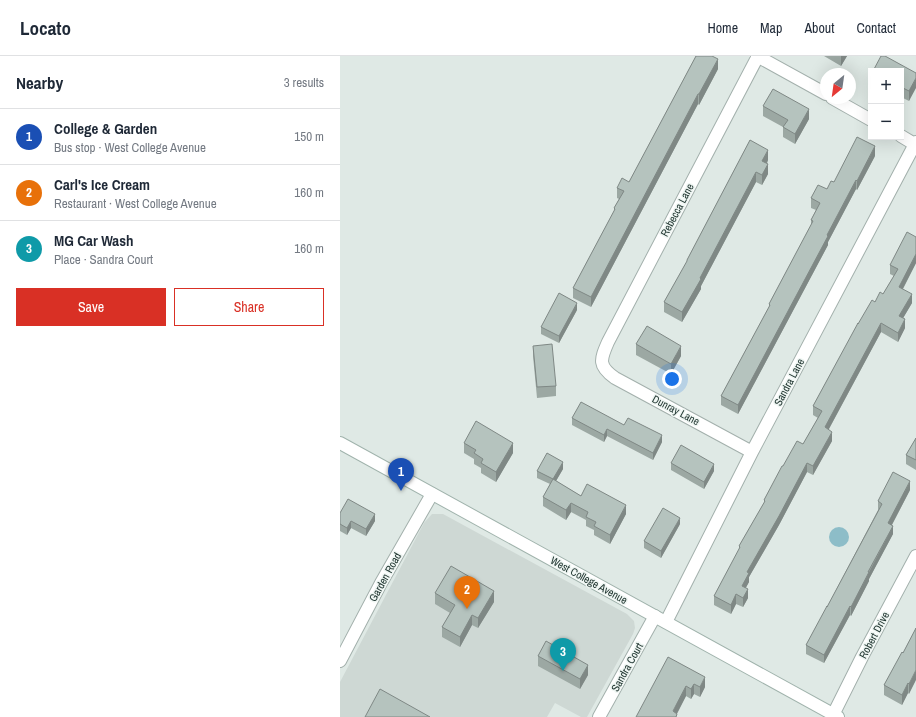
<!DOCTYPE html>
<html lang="en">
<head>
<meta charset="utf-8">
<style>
  :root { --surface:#fff; --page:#f2f2f3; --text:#1f2937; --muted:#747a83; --line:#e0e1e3; --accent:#d93025 }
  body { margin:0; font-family:"Archivo Narrow",sans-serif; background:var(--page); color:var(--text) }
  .controls { position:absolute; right:12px; top:12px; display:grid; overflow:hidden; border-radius:0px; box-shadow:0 4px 16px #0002 }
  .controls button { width:36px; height:36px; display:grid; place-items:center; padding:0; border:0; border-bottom:1px solid var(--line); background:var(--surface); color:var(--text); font:20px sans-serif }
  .compass { position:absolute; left:480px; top:12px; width:36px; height:36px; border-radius:50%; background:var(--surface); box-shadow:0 4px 16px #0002; rotate:209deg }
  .you { position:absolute; left:332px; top:323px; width:14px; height:14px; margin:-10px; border:3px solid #fff; border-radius:50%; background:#1a73e8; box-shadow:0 0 0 6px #1a73e833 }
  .badge { display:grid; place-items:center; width:26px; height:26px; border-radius:50%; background:var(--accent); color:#fff; font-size:13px; font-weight:700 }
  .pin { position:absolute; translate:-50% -33px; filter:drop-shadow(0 1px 2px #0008) }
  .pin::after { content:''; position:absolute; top:21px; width:14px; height:12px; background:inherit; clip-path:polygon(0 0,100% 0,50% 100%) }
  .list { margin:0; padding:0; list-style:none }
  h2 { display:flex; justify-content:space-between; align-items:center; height:52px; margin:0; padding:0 16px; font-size:17px }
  h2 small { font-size:13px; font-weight:400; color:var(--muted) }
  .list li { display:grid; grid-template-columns:26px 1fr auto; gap:12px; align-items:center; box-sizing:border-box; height:56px; padding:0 16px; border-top:1px solid var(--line) }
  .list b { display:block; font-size:15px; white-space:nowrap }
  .list p { margin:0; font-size:13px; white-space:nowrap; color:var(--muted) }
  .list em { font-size:13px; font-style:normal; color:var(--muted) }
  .actions { display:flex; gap:8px; padding:12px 16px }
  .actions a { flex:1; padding:9px 0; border:1px solid var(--accent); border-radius:0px; text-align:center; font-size:14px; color:var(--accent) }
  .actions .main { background:var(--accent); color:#fff }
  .map { position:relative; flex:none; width:576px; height:661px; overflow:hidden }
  header { display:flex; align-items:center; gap:24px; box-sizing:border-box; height:56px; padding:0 20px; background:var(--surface); border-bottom:1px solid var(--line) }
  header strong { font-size:19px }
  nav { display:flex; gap:22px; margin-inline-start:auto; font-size:14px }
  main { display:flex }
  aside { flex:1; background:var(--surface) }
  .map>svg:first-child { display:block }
  .built { fill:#ced8d4 }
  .water { fill:#8dbdc8 }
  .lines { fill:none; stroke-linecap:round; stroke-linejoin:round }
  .minor-casing { stroke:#a3b0ac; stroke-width:14 }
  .secondary-casing { stroke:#a0b3ac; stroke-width:14 }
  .minor { stroke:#fff; stroke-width:12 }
  .secondary { stroke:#fff; stroke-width:12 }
  .wall { fill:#9ca8a3 }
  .shaded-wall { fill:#7f8885 }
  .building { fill:#b5c3be; stroke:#7f8885 }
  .labels { text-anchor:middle; stroke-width:3; stroke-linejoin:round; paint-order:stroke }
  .street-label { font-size:11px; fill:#223732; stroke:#eff6f3 }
</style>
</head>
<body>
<header>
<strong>Locato</strong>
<nav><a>Home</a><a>Map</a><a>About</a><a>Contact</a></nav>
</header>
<main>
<aside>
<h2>Nearby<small>3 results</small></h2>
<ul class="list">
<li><span class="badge" style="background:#1a4fb4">1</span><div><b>College &amp; Garden</b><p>Bus stop · West College Avenue</p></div><em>150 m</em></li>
<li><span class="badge" style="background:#e8710a">2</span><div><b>Carl's Ice Cream</b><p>Restaurant · West College Avenue</p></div><em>160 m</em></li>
<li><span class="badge" style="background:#0f9aa8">3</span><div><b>MG Car Wash</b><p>Place · Sandra Court</p></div><em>160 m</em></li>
</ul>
<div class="actions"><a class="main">Save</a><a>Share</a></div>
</aside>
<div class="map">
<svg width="576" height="661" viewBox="0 0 576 661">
  <rect width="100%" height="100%" fill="#dfe9e5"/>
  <path class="built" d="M92 458H103L287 558 294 565 295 572 293 578 247 661H241L215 647 207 661H0V626L84 467Z"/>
  <path class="water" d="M489 481a10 10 0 1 1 20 0a10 10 0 1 1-20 0Z"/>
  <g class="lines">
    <defs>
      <path id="minor" d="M417 0 486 38
        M492 42 531 64
        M561 80 576 89
        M412 396 275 322C258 310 260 304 268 286L418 0
        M326 566 412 396 576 86
        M0 605 41 527 92 438
        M493 659 522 601 576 500
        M259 661 315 560"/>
      <path id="secondary" d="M0 387 498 661"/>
    </defs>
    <use href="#minor" class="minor-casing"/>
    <use href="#secondary" class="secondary-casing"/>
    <use href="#minor" class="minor"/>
    <use href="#secondary" class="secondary"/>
  </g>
  <path class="wall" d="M356 0 378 13 359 49 358 48 251 251 233 242V232L274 155V152L279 143 277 142V132L289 126Z
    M484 0H507L501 10Z
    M561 15 576 17 569 45 561 41Z
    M423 50 469 63 455 88 443 81V71L423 60Z
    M410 84 428 104 427 108 428 118 422 129 416 126 361 230V233L342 266 324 256V246L347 206V204Z
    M535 100 517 134 516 133 488 186V189L398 358 381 349V340L429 251V248L471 169V164L476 154 471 152V142L487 133 494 126Z
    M576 181V207L563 233 572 247 563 262 565 272 558 286 541 276 489 373 492 385 473 419 467 416 439 469 409 521V526L406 531 408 542 403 551 396 548 391 558 374 549V540L399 494V490L424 447V444L443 410 463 388 478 362 473 359V350L518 268 535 246 543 238 554 220 550 218V209Z
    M237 254 219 287 201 278V271Z
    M296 288 341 300 331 318 296 299Z
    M193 290 216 330V340L197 342 193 300Z
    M232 362 284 369 322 386 313 404 267 380 264 386 232 369Z
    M576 382V414L566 408V399Z
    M124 387 173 397 156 426 141 417V412L134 408V403L124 397Z
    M331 407 374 415 364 433 331 414Z
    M223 413 216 425 241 440 286 458 270 488 254 479V474L246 470V464L231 456 226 464 203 450V441L210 428 197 422V415Z
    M570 434 552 469 553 478 529 523V525L511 560 510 559 484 607 466 598V589L487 551 538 454V445Z
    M0 457 35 465 26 480 11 472 7 479 0 475Z
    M340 468 321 502 304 492V485Z
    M95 537 154 546 138 572 132 569 120 591 102 581V571L110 557 95 548Z
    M576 572 569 638 568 637 562 649 544 639V629L563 597Z
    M198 600 248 619 240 633 198 610Z
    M328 601 365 631 360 641 354 638 351 643 346 640 337 658V661Z"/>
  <path class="shaded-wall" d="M501 0H507L501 10Z
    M378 3V13L359 49V38Z
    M576 22V32L569 45V35Z
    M358 38V48L251 251V241Z
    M469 53V63L455 88V78Z
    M535 90V100L517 134V125Z
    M428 94V104L422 116V105Z
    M428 108V118L422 129V119Z
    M416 116V126L361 230V233L342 266V256Z
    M516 124V133L488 186V189L398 358V349Z
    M576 198V207L559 240V231Z
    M572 238V247L559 269V260Z
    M237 247V254L219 287V280Z
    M565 263V272L558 286V277Z
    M541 267V276L485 380V371Z
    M341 290V300L331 318V308Z
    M267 373V380L264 386V379Z
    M492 376V385L473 419V410Z
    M322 379V386L313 404V397Z
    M173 387V397L156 426V416Z
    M223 406V413L213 430V423Z
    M467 407V416L439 469 409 521V526L402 539V530L407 516Z
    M374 408V415L364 433V426Z
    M570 425V434L548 476V467Z
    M231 447V456L226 464V454Z
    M286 449V458L270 488V479Z
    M35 458V465L26 480V473Z
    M340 462V468L321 502V495Z
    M11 465V472L7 479V472Z
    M553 470V478L529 523V525L511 560V551Z
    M408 533V542L403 551V542Z
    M154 535V546L138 572V562Z
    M396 538V548L391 558V549Z
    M510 550V559L484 607V599Z
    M132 559V569L120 591V581Z
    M248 609V619L240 633V623Z
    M576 614V624L569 638V628Z
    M365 621V631L360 641V631Z
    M568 627V637L562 649V639Z
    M354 628V638L351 643V633Z
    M346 630V640L335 661 333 655Z"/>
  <path class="building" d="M356 0H372L378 3 359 38H358L251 241 233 232 275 153 274 152 284 135 277 132 282 122 289 126Z
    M541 0H545L576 17V22L569 35 561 31V15H533Z
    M433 33 469 53 455 78 443 71 448 64 423 50Z
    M517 81 535 90 517 125 516 124 487 179 488 180 398 349 381 340 430 249 429 248 473 165 471 164 480 147 471 142 478 129 487 133 491 125 494 126Z
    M410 84 428 94 422 105 428 108 422 119 416 116 360 222 361 223 342 256 324 246 347 205V204Z
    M567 176 576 181V198L559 231 572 238 559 260 565 263 558 277 541 267 485 371 492 376 473 410 467 407 439 460 407 516 409 517 402 530 408 533 403 542 396 538 391 549 374 540 400 491 399 490 425 445 424 444 442 410H443L457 385 463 388 482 355 473 350 518 267V268L532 244 535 246 540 236 543 238 558 213 550 209Z
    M219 237 237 247 219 280 201 271Z
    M307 270 341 290 331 308 296 288Z
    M212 288 216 330 197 331 193 290Z
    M241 346 284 369 288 362 322 379 313 397 267 373 264 379 232 362Z
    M136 365 173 387 156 416 141 407 143 403 134 397 136 394 124 387Z
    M576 382V404L566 399Z
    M341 389 374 408 364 426 331 407Z
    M207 397 223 406 213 423 197 415Z
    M553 416 570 425 548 467 553 470 528 516H529L511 551 510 550 484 599 466 589 487 550V551L542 448 538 445Z
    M213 423 241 440 247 428 286 449 270 479 254 470 256 466 246 461 248 456 231 447 226 454 203 441Z
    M8 443 35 458 26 473 11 465 7 472 0 468V457Z
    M323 452 340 462 321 495 304 485Z
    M111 510 154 535 138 562 132 559 120 581 102 571 115 549 95 537Z
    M576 572V614L569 628 568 627 562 639 544 629 562 596 563 597Z
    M206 585 248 609 240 623 198 600Z
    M328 601 365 621 360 631 354 628 351 633 346 630 333 655 337 658 336 661H296Z
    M40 633 90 661H25Z"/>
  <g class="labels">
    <g class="street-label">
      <text transform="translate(337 154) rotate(-62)" y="4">Rebecca Lane</text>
      <text transform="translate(449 326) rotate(-62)" y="4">Sandra Lane</text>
      <text transform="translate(336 354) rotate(28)" y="4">Dunray Lane</text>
      <text transform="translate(45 521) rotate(-61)" y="4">Garden Road</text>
      <text transform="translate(249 524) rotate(29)" y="4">West College Avenue</text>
      <text transform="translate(534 579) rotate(-62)" y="4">Robert Drive</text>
      <text transform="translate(287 611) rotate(-61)" y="4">Sandra Court</text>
    </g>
  </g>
</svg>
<div class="controls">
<button>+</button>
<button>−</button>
</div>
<svg class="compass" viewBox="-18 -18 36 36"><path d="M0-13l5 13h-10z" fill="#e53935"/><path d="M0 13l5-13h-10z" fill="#747a83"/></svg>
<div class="you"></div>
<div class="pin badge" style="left:61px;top:435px;background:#1a4fb4">1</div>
<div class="pin badge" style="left:127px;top:553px;background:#e8710a">2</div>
<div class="pin badge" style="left:223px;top:615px;background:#0f9aa8">3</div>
</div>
</main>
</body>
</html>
